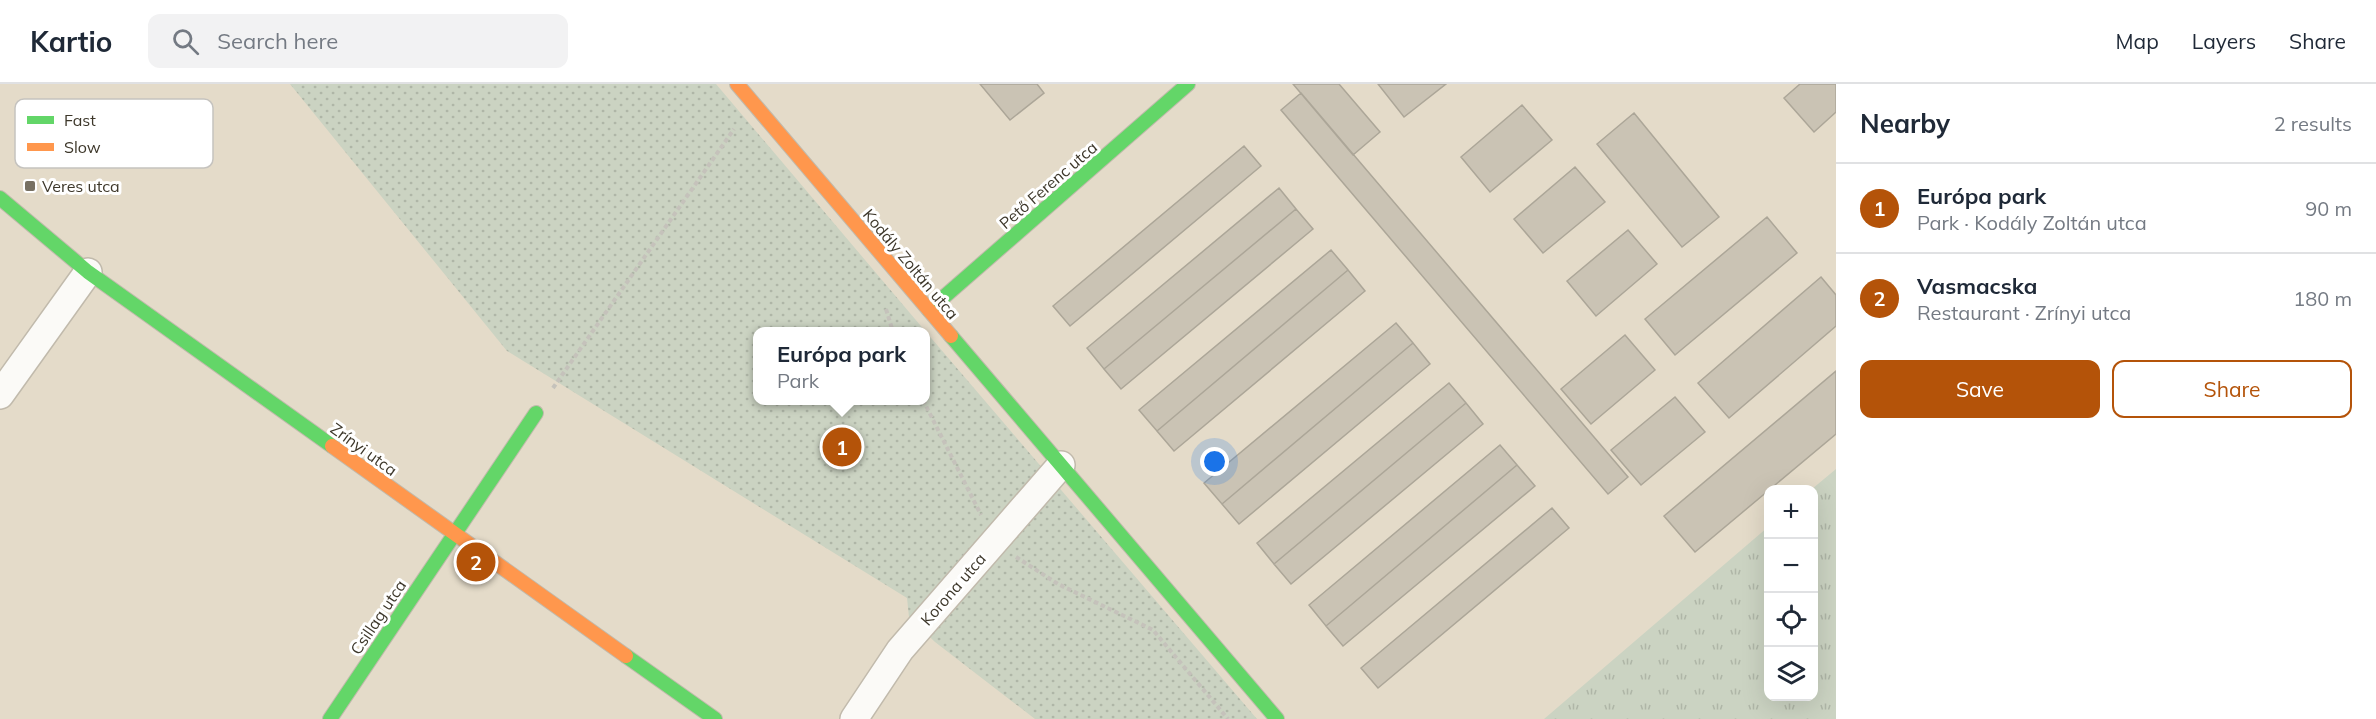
<!DOCTYPE html>
<html lang="en">
<head>
<meta charset="utf-8">
<style>
  :root { --surface:#fff; --page:#f2f2f3; --text:#1f2937; --muted:#747a83; --line:#e0e1e3; --accent:#b45309 }
  body { margin:0; font-family:Mulish,sans-serif; background:var(--page); color:var(--text) }
  .controls { position:absolute; right:18px; bottom:18px; display:grid; overflow:hidden; border-radius:12px; box-shadow:0 6px 24px #0002 }
  .controls button { width:54px; height:54px; display:grid; place-items:center; padding:0; border:0; border-bottom:2px solid var(--line); background:var(--surface); color:var(--text); font:30px sans-serif }
  .you { position:absolute; left:1215px; top:378px; width:21px; height:21px; margin:-15px; border:4px solid #fff; border-radius:50%; background:#1a73e8; box-shadow:0 0 0 9px #1a73e833 }
  .badge { display:grid; place-items:center; width:39px; height:39px; border-radius:50%; background:var(--accent); color:#fff; font-size:20px; font-weight:700 }
  .pin { position:absolute; translate:-50% -50%; border:3px solid #fff; box-shadow:0 2px 6px #0006 }
  .popup { position:absolute; left:753px; top:243px; width:177px; height:78px; box-sizing:border-box; display:grid; place-content:center; border-radius:12px; background:var(--surface); filter:drop-shadow(0 2px 4px #0005); font-size:20px; white-space:nowrap; color:var(--muted) }
  .popup b { font-size:22px; color:var(--text) }
  .popup::after { content:''; position:absolute; left:50%; top:100%; margin-left:-12px; border:12px solid transparent; border-top-color:var(--surface) }
  .list { margin:0; padding:0; list-style:none }
  h2 { display:flex; justify-content:space-between; align-items:center; height:78px; margin:0; padding:0 24px; font-size:26px }
  h2 small { font-size:20px; font-weight:400; color:var(--muted) }
  .list li { display:grid; grid-template-columns:39px 1fr auto; gap:18px; align-items:center; box-sizing:border-box; height:90px; padding:0 24px; border-top:2px solid var(--line) }
  .list b { display:block; font-size:22px; white-space:nowrap }
  .list p { margin:0; font-size:20px; white-space:nowrap; color:var(--muted) }
  .list em { font-size:20px; font-style:normal; color:var(--muted) }
  .actions { display:flex; gap:12px; padding:18px 24px }
  .actions a { flex:1; padding:14px 0; border:2px solid var(--accent); border-radius:12px; text-align:center; font-size:21px; color:var(--accent) }
  .actions .main { background:var(--accent); color:#fff }
  .icon { flex:none; width:33px; height:33px; fill:none; stroke:currentColor; stroke-width:2; stroke-linecap:round; stroke-linejoin:round }
  .map { position:relative; flex:none; width:1836px; height:635px; overflow:hidden }
  header { display:flex; align-items:center; gap:36px; box-sizing:border-box; height:84px; padding:0 30px; background:var(--surface); border-bottom:2px solid var(--line) }
  header strong { font-size:28px }
  nav { display:flex; gap:33px; margin-inline-start:auto; font-size:21px }
  .search { width:420px; height:54px; background:var(--page); display:flex; align-items:center; gap:15px; box-sizing:border-box; padding:0 21px; border-radius:12px; color:var(--muted); font-size:22px }
  main { display:flex }
  aside { flex:1; background:var(--surface) }
  .map>svg:first-child { display:block }
  .grass { fill:url(#grass-tufts) }
  .park { fill:url(#park-dots) }
  .building { fill:#cac3b4; stroke:#aca698; stroke-width:1.5 }
  .lines { fill:none; stroke-linecap:round; stroke-linejoin:round }
  .street-casing { stroke:#c1baac; stroke-width:30 }
  .fast-casing { stroke:#c1baac; stroke-width:16 }
  .slow-casing { stroke:#c1baac; stroke-width:16 }
  .path { stroke:#c5c2bb; stroke-width:4; stroke-dasharray:4.5 3; stroke-linecap:butt }
  .street { stroke:#fbfaf7; stroke-width:27 }
  .fast { stroke:#63d668; stroke-width:14 }
  .slow { stroke:#ff974d; stroke-width:14 }
  .poi-dot { fill:#777062; stroke:#fff; stroke-width:2 }
  .labels { text-anchor:middle; stroke-width:6; stroke-linejoin:round; paint-order:stroke }
  .street-label { font-size:16px; fill:#3d372a; stroke:#fff }
  .poi-label { font-size:16px; fill:#3d372a; stroke:#fff; text-anchor:start }
  .key { fill:#fff; stroke:#c5c3bf; stroke-width:1.5 }
  .key-label { font-size:16px; fill:#3d372a }
</style>
</head>
<body>
<header>
<strong>Kartio</strong>
<div class="search"><svg class="icon" aria-label="search" viewBox="0 0 24 24"><circle cx="10" cy="10" r="6"/><path d="M15 15l6 6"/></svg>Search here</div>
<nav><a>Map</a><a>Layers</a><a>Share</a></nav>
</header>
<main>
<div class="map">
<svg width="1836" height="635" viewBox="0 0 1836 635">
  <defs>
    <pattern id="grass-tufts" width="24" height="20" patternUnits="userSpaceOnUse" patternTransform="scale(1.5)"><rect width="24" height="20" fill="#cbd3c2"/><path d="M3 7l-1-3M5 7V3M7 7l1-3M15 17l-1-3M17 17v-4M19 17l1-3" fill="none" stroke="#afb6a7"/></pattern>
    <pattern id="park-dots" width="8" height="8" patternUnits="userSpaceOnUse" patternTransform="scale(1.5)"><rect width="8" height="8" fill="#cbd3c2"/><path d="M2 2h.1M6 6h.1" fill="none" stroke="#afb6a7" stroke-width="1.8" stroke-linecap="round"/></pattern>
  </defs>
  <rect width="100%" height="100%" fill="#e4dbc9"/>
  <path class="grass" d="M1836 385V635H1544L1768 443V612H1814L1812 405Z"/>
  <path class="park" d="M290 0H716L926 248H758V316H926V248L1257 635H1035L935 558 909 533 907 514 507 267Z"/>
  <path class="building" d="M980 0H1037L1044 9 1010 36Z
    M1293 0H1339L1380 48 1353 71Z
    M1378 0H1446L1404 33Z
    M1800 0H1836V28L1814 48 1784 14Z
    M1301 9 1628 393 1608 410 1281 26Z
    M1522 21 1552 56 1490 108 1461 73Z
    M1634 29 1719 133 1682 163 1597 60Z
    M1244 62 1261 82 1070 242 1053 222Z
    M1575 83 1605 118 1543 169 1514 135Z
    M1279 104 1296 125 1104 285 1087 264Z
    M1296 125 1313 145 1121 305 1104 285Z
    M1767 133 1797 169 1675 271 1645 235Z
    M1628 146 1657 180 1596 232 1567 197Z
    M1331 166 1348 186 1157 347 1139 326Z
    M1348 186 1365 207 1174 367 1157 347Z
    M1821 193 1836 211V242L1729 334 1698 299Z
    M1396 239 1413 259 1222 420 1204 399Z
    M1625 251 1655 286 1591 340 1561 305Z
    M1413 259 1430 280 1239 440 1222 420Z
    M1836 287V350L1695 468 1664 432Z
    M1449 299 1466 319 1274 480 1257 459Z
    M1675 313 1705 348 1641 401 1611 366Z
    M1466 319 1483 340 1291 500 1274 480Z
    M1500 361 1517 381 1326 542 1309 521Z
    M1517 381 1535 402 1343 562 1326 542Z
    M1552 424 1569 444 1378 604 1361 584Z"/>
  <g class="lines">
    <defs>
      <path id="street" d="M0 311 88 188
        M854 635 900 566 1061 381"/>
      <path id="fast" d="M0 114 88 188 332 362
        M929 226 1188 0
        M951 252 1277 635
        M626 572 715 635
        M330 635 536 329"/>
      <path id="slow" d="M737 0 951 252
        M332 362 626 572"/>
    </defs>
    <use href="#street" class="street-casing"/>
    <use href="#fast" class="fast-casing"/>
    <use href="#slow" class="slow-casing"/>
    <path class="path" d="M886 225 893 248
      M553 304 734 45
      M923 316 981 431
      M1016 473 1058 500 1153 546 1228 635"/>
    <use href="#street" class="street"/>
    <use href="#fast" class="fast"/>
    <use href="#slow" class="slow"/>
  </g>
  <rect class="poi-dot" x="24" y="96" width="12" height="12" rx="3"/>
  <g class="labels">
    <g class="street-label">
      <text transform="translate(1048 101) rotate(-41)" y="6">Pető Ferenc utca</text>
      <text transform="translate(911 180) rotate(50)" y="6">Kodály Zoltán utca</text>
      <text transform="translate(364 365) rotate(36)" y="6">Zrínyi utca</text>
      <text transform="translate(953 505) rotate(-49)" y="6">Korona utca</text>
      <text transform="translate(378 533) rotate(-56)" y="6">Csillag utca</text>
    </g>
    <g class="poi-label">
      <text x="42" y="108">Veres utca</text>
    </g>
  </g>
  <rect x="15" y="15" width="198" height="69" rx="9" class="key"/>
  <rect x="27" y="32" width="27" height="8" fill="#63d668"/>
  <rect x="27" y="59" width="27" height="8" fill="#ff974d"/>
  <g class="key-label">
    <text x="64" y="42">Fast</text>
    <text x="64" y="69">Slow</text>
  </g>
</svg>
<div class="controls">
<button>+</button>
<button>−</button>
<button><svg class="icon" aria-label="locate" viewBox="0 0 24 24"><circle cx="12" cy="12" r="6"/><path d="M12 2v4M12 18v4M2 12h4M18 12h4"/></svg></button>
<button><svg class="icon" aria-label="layers" viewBox="0 0 24 24"><path d="M12 4l9 5-9 5-9-5zM3 14l9 5 9-5"/></svg></button>
</div>
<div class="you"></div>
<div class="pin badge" style="left:842px;top:363px">1</div>
<div class="popup"><b>Európa park</b>Park</div>
<div class="pin badge" style="left:476px;top:478px">2</div>
</div>
<aside>
<h2>Nearby<small>2 results</small></h2>
<ul class="list">
<li><span class="badge">1</span><div><b>Európa park</b><p>Park · Kodály Zoltán utca</p></div><em>90 m</em></li>
<li><span class="badge">2</span><div><b>Vasmacska</b><p>Restaurant · Zrínyi utca</p></div><em>180 m</em></li>
</ul>
<div class="actions"><a class="main">Save</a><a>Share</a></div>
</aside>
</main>
</body>
</html>
